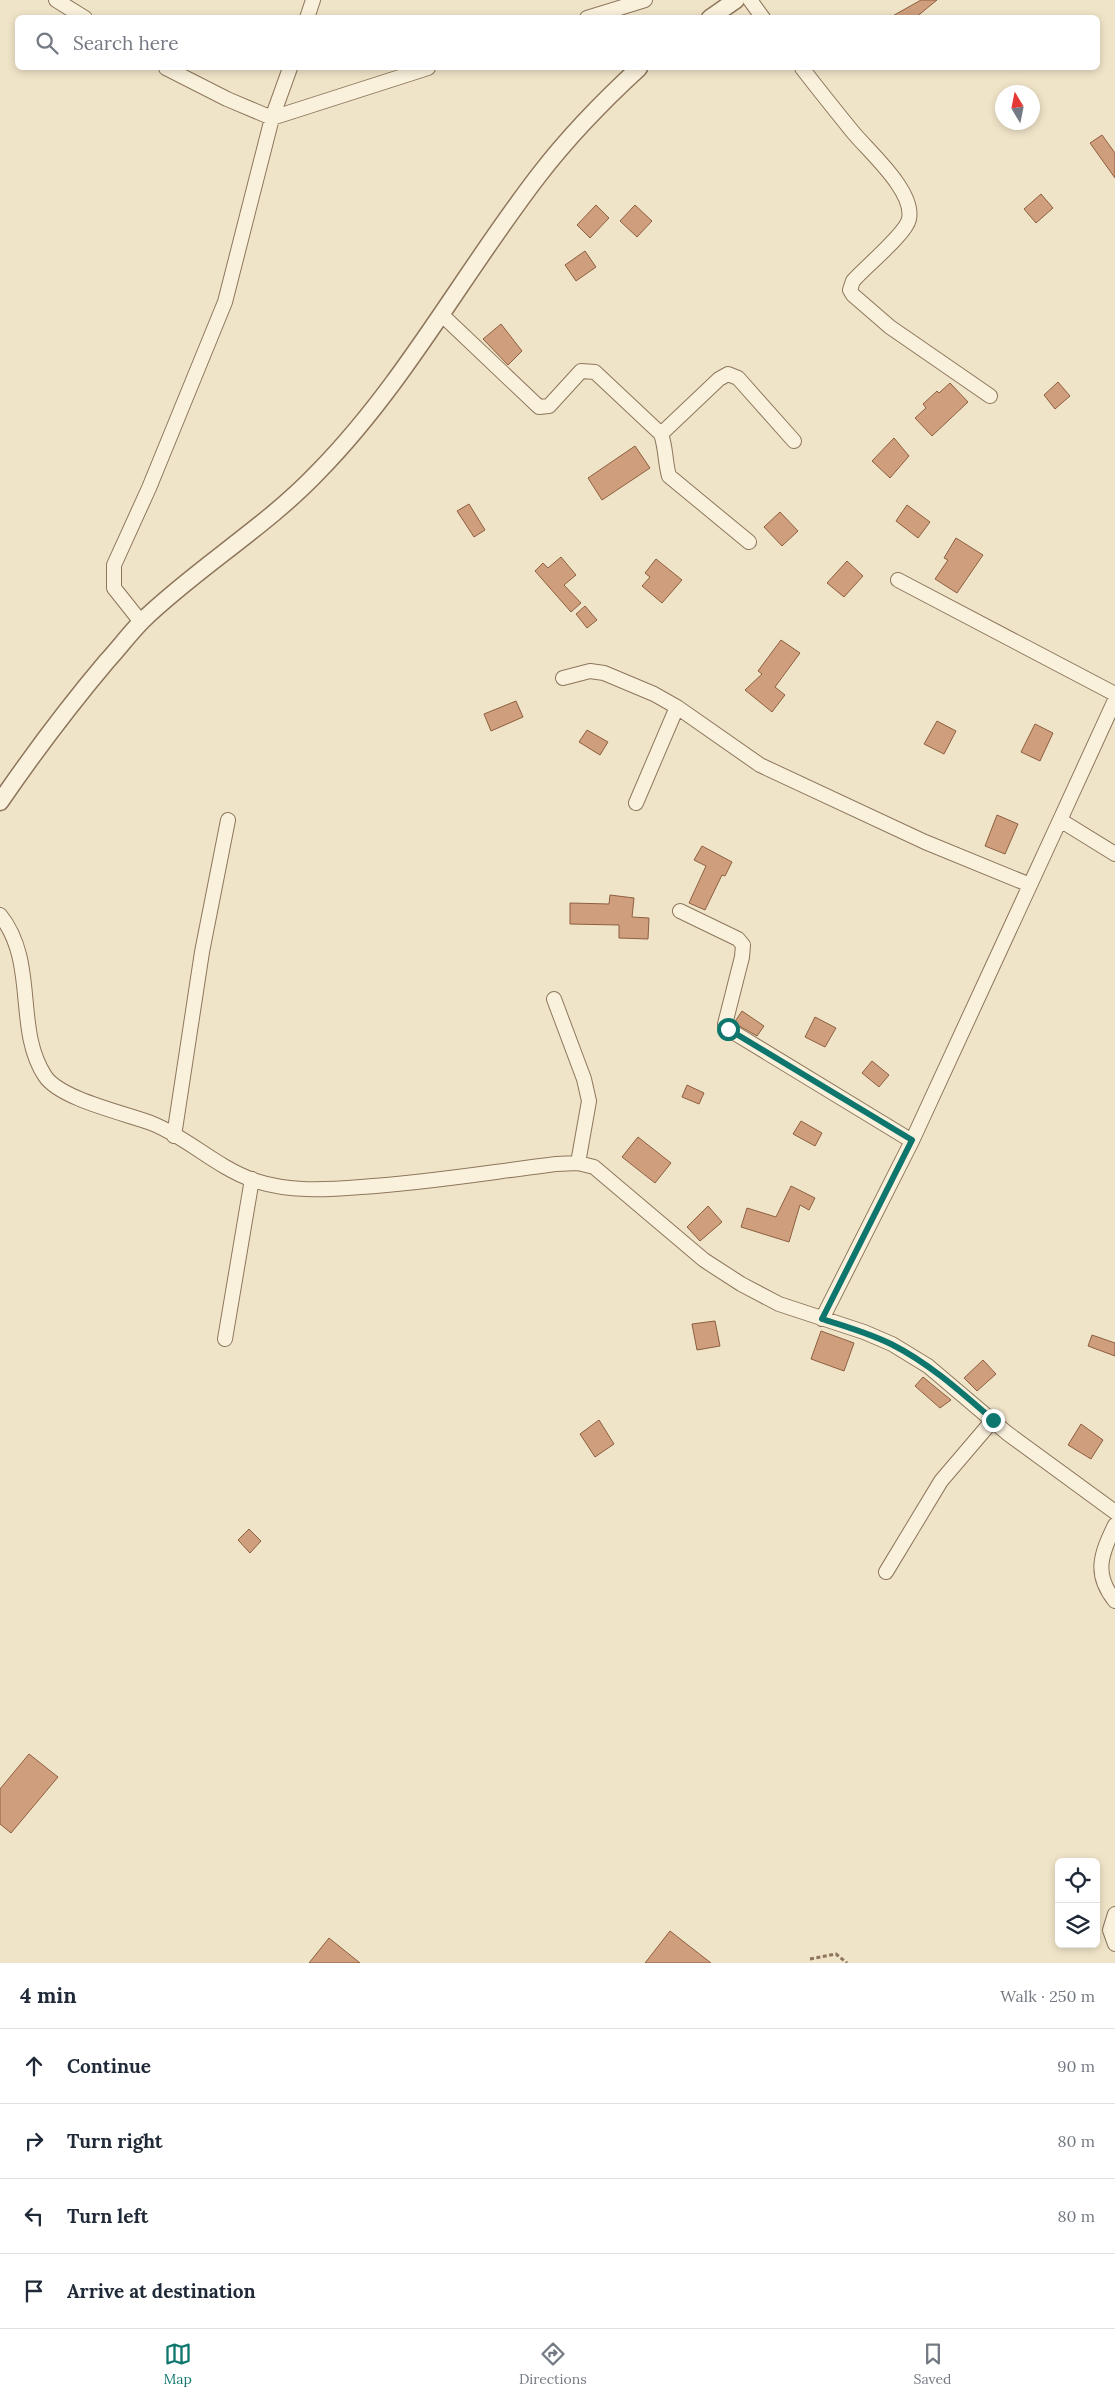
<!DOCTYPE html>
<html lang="en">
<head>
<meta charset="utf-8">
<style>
  :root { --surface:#fff; --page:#f2f2f3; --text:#1f2937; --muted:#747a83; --line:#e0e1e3; --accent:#0f766e }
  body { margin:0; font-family:Lora,serif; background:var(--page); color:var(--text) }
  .controls { position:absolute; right:15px; bottom:15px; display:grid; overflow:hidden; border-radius:8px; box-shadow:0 2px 8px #0003 }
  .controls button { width:45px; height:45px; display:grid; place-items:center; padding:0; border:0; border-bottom:1px solid var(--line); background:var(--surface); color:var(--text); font:25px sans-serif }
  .compass { position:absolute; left:995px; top:85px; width:45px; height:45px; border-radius:50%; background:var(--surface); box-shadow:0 2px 8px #0003; rotate:350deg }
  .stop { position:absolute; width:15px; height:15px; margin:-11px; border:4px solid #0f766e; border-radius:50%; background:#fff }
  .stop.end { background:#0f766e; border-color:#fff; box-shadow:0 1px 5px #0008 }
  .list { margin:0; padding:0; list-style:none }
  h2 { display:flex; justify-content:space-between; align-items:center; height:65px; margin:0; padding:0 20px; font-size:21px }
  h2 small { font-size:16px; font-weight:400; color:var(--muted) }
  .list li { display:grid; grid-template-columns:32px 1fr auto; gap:15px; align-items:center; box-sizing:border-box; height:75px; padding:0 20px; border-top:1px solid var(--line) }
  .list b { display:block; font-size:19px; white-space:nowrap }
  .list em { font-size:16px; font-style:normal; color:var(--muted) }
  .icon { flex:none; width:28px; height:28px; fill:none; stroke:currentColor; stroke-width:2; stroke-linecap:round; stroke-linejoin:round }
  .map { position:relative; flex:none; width:1115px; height:1963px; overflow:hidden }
  .search { position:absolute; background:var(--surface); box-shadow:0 2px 8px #0003; left:15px; right:15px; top:15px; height:55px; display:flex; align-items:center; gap:12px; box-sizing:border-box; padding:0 18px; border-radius:8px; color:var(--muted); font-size:19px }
  .sheet { height:365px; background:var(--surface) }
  nav { display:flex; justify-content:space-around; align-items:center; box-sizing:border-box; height:70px; border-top:1px solid var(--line); background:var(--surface); font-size:14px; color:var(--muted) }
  nav a { display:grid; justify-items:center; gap:2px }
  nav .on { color:var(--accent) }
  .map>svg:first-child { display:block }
  .building { fill:#cf9f7d; stroke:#8d5f41 }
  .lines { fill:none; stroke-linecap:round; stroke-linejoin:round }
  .minor-casing { stroke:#8d765c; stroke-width:16 }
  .tertiary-casing { stroke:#8d765c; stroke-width:19 }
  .path { stroke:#8d765c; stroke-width:3; stroke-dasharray:4 2.5; stroke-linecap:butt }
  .minor { stroke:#faf1dc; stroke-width:14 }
  .tertiary { stroke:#faf1dc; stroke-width:16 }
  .route { stroke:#0f766e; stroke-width:6 }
</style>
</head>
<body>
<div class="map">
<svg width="1115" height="1963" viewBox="0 0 1115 1963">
  <rect width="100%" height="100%" fill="#f0e4c8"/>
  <path class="building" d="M921 0H937L915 18H889Z
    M1102 135 1115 153V178L1090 143Z
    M1041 194 1053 208 1036 223 1024 209Z
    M596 205 609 218 590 238 577 225Z
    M635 205 652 221 637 237 620 221Z
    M585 251 596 267 576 281 565 265Z
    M501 324 522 351 508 365 483 339Z
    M1058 382 1070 396 1055 409 1044 395Z
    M950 383 968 402 932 436 915 418 926 408 923 404 937 391 939 393Z
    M894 438 909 456 890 478 872 461Z
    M635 446 650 468 602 500 588 478Z
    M469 504 485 530 474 537 457 511Z
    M907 505 930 522 918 538 896 521Z
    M780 512 798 531 782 546 764 527Z
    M956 538 983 555 957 593 935 579 948 560 944 558Z
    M561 557 576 575 564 585 581 603 571 612 535 571 543 563 548 568Z
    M656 559 682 580 662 603 642 586 650 577 645 573Z
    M847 561 863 576 844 597 827 583Z
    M585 606 597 620 587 628 576 614Z
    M781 640 800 653 775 687 785 695 772 712 745 690 762 674 758 671Z
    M516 701 523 717 491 731 484 714Z
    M937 721 956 731 944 754 924 744Z
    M1035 724 1053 733 1040 761 1021 752Z
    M587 730 608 742 600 755 579 742Z
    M997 815 1018 824 1005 854 985 846Z
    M702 846 732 862 725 876 722 875 705 910 689 903 706 866 694 860Z
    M610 895 634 898 632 917 649 918 648 939 619 938V925L570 924V903L609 904Z
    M742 1011 764 1026 757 1036 734 1023Z
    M815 1017 836 1028 825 1047 805 1037Z
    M872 1061 889 1075 879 1087 862 1073Z
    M687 1085 704 1093 699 1104 682 1097Z
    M801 1121 822 1133 815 1146 793 1134Z
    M638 1137 671 1163 655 1183 622 1157Z
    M791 1186 815 1198 809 1210 800 1205 789 1242 741 1227 747 1208 776 1217Z
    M708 1206 722 1222 700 1241 687 1227Z
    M715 1321 720 1346 697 1350 692 1324Z
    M821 1331 854 1343 844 1371 811 1359Z
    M1092 1335 1115 1343V1356L1088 1346Z
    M983 1360 996 1374 977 1391 964 1378Z
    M923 1377 951 1400 940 1408 915 1386Z
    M599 1420 614 1444 595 1457 580 1434Z
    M1081 1424 1103 1440 1091 1459 1068 1445Z
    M249 1529 261 1541 250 1553 238 1540Z
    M29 1754 58 1777 11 1833 0 1824V1789Z
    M670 1931 711 1963H645Z
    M329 1938 360 1963H309Z"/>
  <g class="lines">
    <defs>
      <path id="minor" d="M56 0 85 18
        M750 0 763 18
        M307 18 313 0
        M587 18 645 0
        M166 68 227 99 272 118 428 68
        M802 68C818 89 835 110 852 131 868 151 915 191 909 219 906 234 865 267 853 281L850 290 853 295 890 327 990 396
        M441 314 539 407 549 406 581 371 595 372 661 434C666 448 665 462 669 476L749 542
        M661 434 719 379 728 374 738 378 794 441
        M898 580 1115 694
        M141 622 114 588V565L149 488 225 302 272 118 290 68
        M563 678 590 671 604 673 654 694 677 707 760 765 925 842 1030 885
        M1115 700 1060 820 1115 854
        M636 803 677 707
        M680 911 738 939 743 945 742 957 725 1024 728 1029 912 1141
        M0 915C38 962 14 1029 45 1076 60 1099 124 1113 151 1123 187 1137 216 1167 253 1180 289 1192 324 1190 361 1187 426 1183 491 1172 556 1164L578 1163 594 1167 704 1260 741 1284 779 1304 864 1332 892 1344 928 1366 1007 1433 1115 1512
        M554 999 584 1079 589 1101 578 1163
        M174 1136 202 952 228 820
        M822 1319 912 1141 1060 820
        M225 1339 252 1179
        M1115 1525C1101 1554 1093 1574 1115 1601
        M886 1572 941 1481 993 1420
        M1115 1914 1110 1930 1115 1944"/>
      <path id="tertiary" d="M710 18 736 0
        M0 802C33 754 69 706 107 661 119 648 130 633 143 620 198 567 266 527 319 471 405 383 464 272 539 175 569 136 603 101 639 68"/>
    </defs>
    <use href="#minor" class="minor-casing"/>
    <use href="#tertiary" class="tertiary-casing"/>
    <path class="path" d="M810 1959 836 1954 847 1963"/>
    <use href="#minor" class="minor"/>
    <use href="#tertiary" class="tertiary"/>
  </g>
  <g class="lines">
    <path class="route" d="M728 1029 912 1140 822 1319C845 1326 869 1333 891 1344 929 1363 961 1392 993 1420"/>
  </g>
</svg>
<div class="controls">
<button><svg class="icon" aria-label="locate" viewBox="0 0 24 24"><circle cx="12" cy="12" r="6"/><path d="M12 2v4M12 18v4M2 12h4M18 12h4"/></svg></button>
<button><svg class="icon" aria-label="layers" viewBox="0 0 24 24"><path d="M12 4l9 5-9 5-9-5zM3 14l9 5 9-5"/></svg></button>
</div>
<svg class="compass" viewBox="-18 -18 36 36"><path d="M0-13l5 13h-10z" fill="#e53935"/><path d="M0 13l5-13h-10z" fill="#747a83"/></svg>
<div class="stop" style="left:728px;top:1029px"></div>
<div class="stop end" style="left:993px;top:1420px"></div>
<div class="search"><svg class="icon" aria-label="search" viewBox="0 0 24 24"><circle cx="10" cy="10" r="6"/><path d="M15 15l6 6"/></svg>Search here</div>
</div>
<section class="sheet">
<h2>4 min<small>Walk · 250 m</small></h2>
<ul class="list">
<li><svg class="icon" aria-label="ahead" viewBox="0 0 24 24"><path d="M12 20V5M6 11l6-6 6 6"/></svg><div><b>Continue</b></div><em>90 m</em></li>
<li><svg class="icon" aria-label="right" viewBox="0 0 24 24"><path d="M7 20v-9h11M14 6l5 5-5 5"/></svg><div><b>Turn right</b></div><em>80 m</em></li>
<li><svg class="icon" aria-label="left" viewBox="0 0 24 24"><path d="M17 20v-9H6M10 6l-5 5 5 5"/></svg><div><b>Turn left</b></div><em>80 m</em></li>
<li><svg class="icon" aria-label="arrive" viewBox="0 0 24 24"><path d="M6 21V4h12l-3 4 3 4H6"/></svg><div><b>Arrive at destination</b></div></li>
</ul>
</section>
<nav>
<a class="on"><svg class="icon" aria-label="map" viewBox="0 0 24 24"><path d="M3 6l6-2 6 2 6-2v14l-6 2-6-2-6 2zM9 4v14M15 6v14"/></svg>Map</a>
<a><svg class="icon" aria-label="directions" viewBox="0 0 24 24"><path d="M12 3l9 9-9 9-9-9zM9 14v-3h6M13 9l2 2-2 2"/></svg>Directions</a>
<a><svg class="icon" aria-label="saved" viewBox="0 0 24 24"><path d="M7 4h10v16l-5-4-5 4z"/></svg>Saved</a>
</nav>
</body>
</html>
